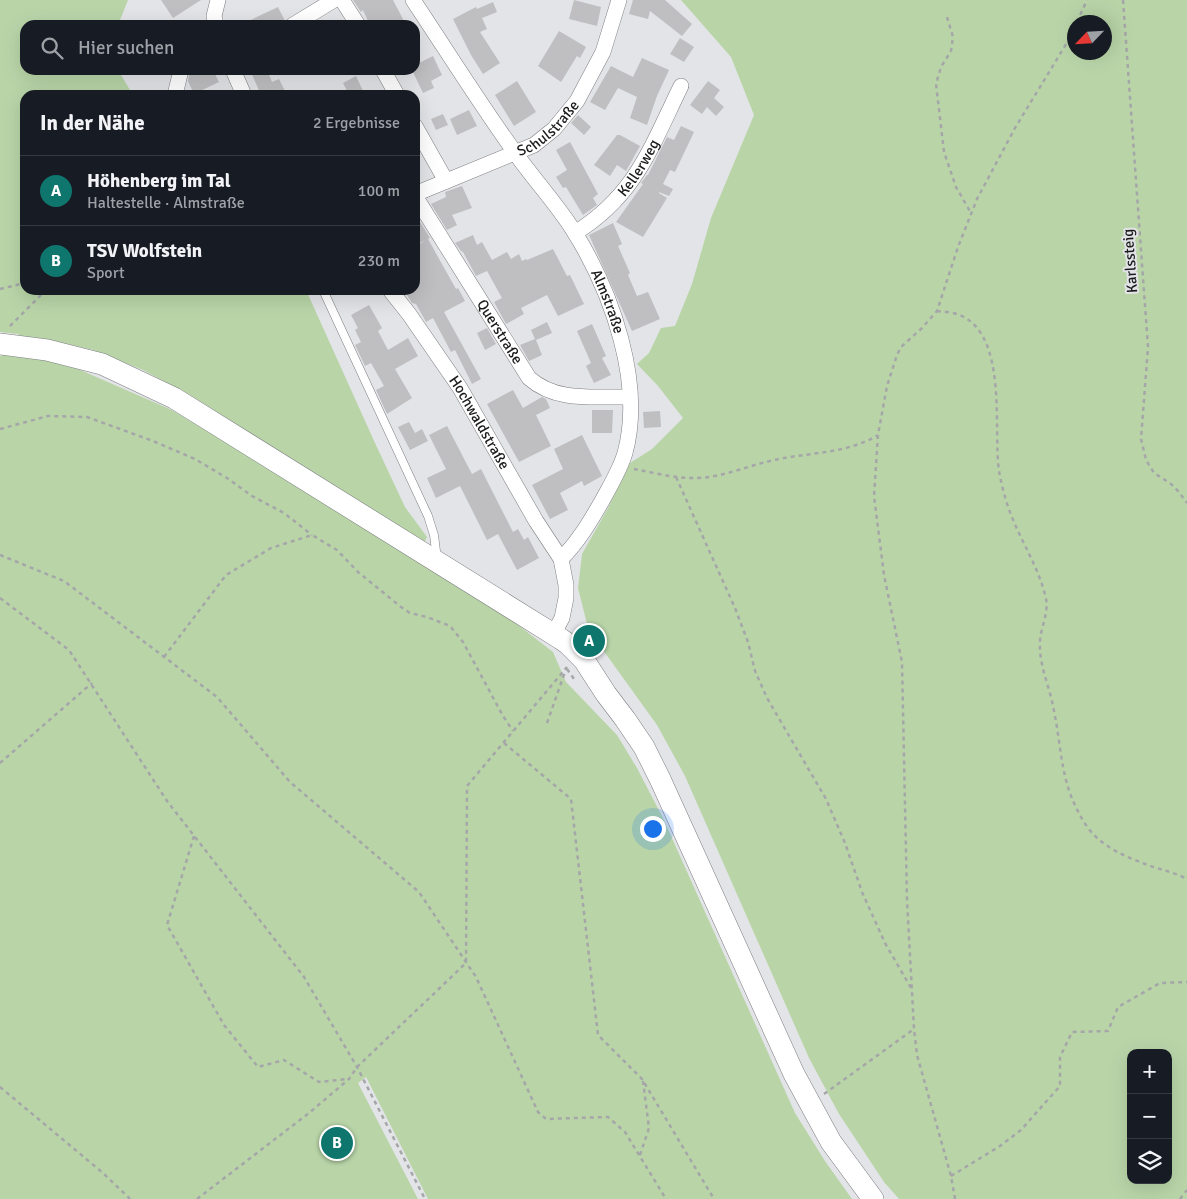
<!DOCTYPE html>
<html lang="de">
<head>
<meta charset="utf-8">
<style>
  :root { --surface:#171b24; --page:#20242c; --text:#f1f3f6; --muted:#9ea1a6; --line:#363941; --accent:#0f766e }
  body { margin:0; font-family:Signika,sans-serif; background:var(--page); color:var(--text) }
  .controls { position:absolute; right:15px; bottom:15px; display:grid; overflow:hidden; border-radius:10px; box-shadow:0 5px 20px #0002 }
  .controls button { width:45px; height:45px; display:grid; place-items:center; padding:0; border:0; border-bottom:1px solid var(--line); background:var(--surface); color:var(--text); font:25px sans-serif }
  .compass { position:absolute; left:1067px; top:15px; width:45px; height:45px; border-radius:50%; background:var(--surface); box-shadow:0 5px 20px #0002; rotate:245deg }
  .you { position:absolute; left:652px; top:828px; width:18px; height:18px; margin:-12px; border:4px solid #fff; border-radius:50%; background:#1a73e8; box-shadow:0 0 0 8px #1a73e833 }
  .badge { display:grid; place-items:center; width:32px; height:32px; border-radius:50%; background:var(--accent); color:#fff; font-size:16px; font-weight:700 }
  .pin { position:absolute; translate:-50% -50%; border:2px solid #fff; box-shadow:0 1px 5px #0006 }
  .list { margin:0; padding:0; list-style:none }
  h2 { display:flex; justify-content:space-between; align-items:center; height:65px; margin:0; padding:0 20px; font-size:21px }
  h2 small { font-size:16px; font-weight:400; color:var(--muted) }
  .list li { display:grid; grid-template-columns:32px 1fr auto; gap:15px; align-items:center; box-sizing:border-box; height:70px; padding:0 20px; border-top:1px solid var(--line) }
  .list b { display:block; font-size:19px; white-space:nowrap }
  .list p { margin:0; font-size:16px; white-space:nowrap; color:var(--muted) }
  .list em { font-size:16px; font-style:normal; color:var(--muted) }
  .icon { flex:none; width:28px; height:28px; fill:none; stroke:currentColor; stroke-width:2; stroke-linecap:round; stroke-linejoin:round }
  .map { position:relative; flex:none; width:1187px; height:1199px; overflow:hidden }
  .search { position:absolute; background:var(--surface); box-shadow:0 5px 20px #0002; left:20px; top:20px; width:400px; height:55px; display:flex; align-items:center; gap:12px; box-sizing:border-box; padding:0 18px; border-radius:15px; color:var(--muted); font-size:19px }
  .panel { position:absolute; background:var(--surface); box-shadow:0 5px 20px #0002; left:20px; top:90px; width:400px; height:205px; border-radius:15px }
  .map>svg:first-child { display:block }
  .green { fill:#b9d5a8; fill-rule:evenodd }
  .building { fill:#bfbfc2 }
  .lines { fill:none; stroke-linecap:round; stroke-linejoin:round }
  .lane-casing { stroke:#7c7d80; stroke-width:9 }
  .street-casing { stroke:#7c7d80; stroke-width:16 }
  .secondary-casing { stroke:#7c7d80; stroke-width:22 }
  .path { stroke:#a5a6a8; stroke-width:2.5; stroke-dasharray:4 4; stroke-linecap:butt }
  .lane { stroke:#fff; stroke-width:8 }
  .street { stroke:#fff; stroke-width:15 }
  .secondary { stroke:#fff; stroke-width:21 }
  .labels { text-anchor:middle; stroke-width:4; stroke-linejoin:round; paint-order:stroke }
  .street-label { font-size:15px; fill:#1b1b1c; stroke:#e3e4e7 }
</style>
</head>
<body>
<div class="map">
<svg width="1187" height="1199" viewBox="0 0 1187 1199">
  <rect width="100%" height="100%" fill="#e3e4e7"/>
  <path class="green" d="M0 0H128L118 25H25V70H118L133 95H25V290H306L375 443 405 507 427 537 424 543 190 395 143 370 93 350 54 341 22 337 18 334 0 332Z
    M681 0H1187V1199H899L884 1182 839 1114 809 1058 685 776 657 725 590 632 586 620 578 588 582 554 608 508 630 463 652 449 683 418 658 386 637 364 649 353 661 328 675 326 692 284 711 218 754 115 731 57ZM1074 22H1104V52H1074ZM1131 1053H1168V1180H1131Z
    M7 354 29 356 78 369 172 410 332 506 505 615 553 652 566 682 617 735 637 768 663 818 795 1113 825 1161 852 1199H428L366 1077 358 1083 418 1199H0V356Z"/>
  <path class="building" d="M161 0H201L173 18Z
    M353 0H393L406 25H370L363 10 361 12Z
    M574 0 601 7 597 26 569 19Z
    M633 0H665L692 24 682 36 650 11 648 19 629 14Z
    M493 2 497 12 482 18 487 29 480 32 500 63 483 74 471 55 453 19 476 7 477 9Z
    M278 7 285 21 284 25H240Z
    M559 31 586 47 580 58 577 56 561 82 538 66Z
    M680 38 694 47 684 62 670 54Z
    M433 56 442 75 431 81 434 88 423 93 412 70H415V65Z
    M642 58 669 70 657 96 647 125 630 118 637 97 618 88 605 110 590 102 611 66 633 77Z
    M200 70H213L219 82 194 94 188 81 189 75Z
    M250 70H267L272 82 279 79 287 95H261Z
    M356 76 365 95H349L343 83Z
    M517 81 536 112 514 126 495 95Z
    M708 81 720 90 714 98 724 107 716 116 707 107 702 114 690 105Z
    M469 110 477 126 457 135 450 119Z
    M443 114 448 125 436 130 431 119Z
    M578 115 591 127 584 135 571 123Z
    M681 126 694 132 675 172 670 170 663 184 673 189 669 196 659 192V193L667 198 643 237 616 222 643 184 641 183 647 175H648L667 137 674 140Z
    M617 135H620L640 146 626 171 617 165 610 176 594 165Z
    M570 142 598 194 593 198 597 205 583 215 566 187 563 188 556 177 567 170 556 150Z
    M462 186 472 208 452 215 457 225 447 230 431 204 446 197 445 192Z
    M420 222 430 238 428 239 456 289 458 288 465 301 444 312 481 379 472 384 455 350 451 352 433 318 426 322 416 304 412 303 404 290H415V247L426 240 420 243 415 233V224Z
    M613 223 622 244 618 246 630 273 628 275 637 296 648 292 660 319 632 331 589 235Z
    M473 235 477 245 482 242 492 260 507 252 511 259 519 254 522 261 526 259 527 260 553 249 567 276 570 275 584 304 558 316 547 295 521 308 524 314 506 324 494 302 502 298 487 271 476 276 463 252 461 251 455 243Z
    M369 305 382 328 378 331 388 350 408 338 418 356 395 369 412 398 387 414 376 390 384 386 371 363 365 366 355 345 361 342 355 330 358 328 351 315Z
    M547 322 552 333 536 340 542 355 529 361 520 345 535 339 531 330Z
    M592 324 606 356 602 358 611 375 594 383 586 366 591 363 577 331Z
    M487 328 496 344 485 350 477 333Z
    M513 390 523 408 542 397 546 399 550 408 536 415 551 446 519 462 487 404Z
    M592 410H613L612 433H592Z
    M660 411 661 427 644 428 643 412Z
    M409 422 415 433 422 429 428 441 410 450 398 427Z
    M447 426 472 474 481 469 513 532 518 529 524 540 528 537 539 558 517 570 498 534 487 540 460 486 436 498 427 478 446 469 429 435Z
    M582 435 602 476 584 486 582 481 560 493 568 510 550 519 532 485 563 469 554 449Z"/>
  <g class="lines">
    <defs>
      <path id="lane" d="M323 290 428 516 434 535 437 559"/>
      <g id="street">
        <path d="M342 0 358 25"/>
        <path id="s1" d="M413 0C447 51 480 104 516 154 535 181 558 205 575 233 612 293 644 383 625 453 620 470 610 486 602 501 590 522 578 542 561 559"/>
        <path d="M216 25 214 16 218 0"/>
        <path d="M293 25 334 0"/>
        <path d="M233 70 244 95"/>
        <path d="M383 70 397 95"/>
        <path d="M175 95 181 70"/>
        <path d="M415 126 446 181"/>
        <path id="s2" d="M415 194 534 145 554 129 577 101 603 52 619 0"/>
        <path id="s3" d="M415 196 529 378C557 403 595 396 630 397"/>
        <path id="s4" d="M575 233C636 195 651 147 681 86"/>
        <path id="s5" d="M390 290 409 314 460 388 536 521 561 559 566 585V598L562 618 553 635"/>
      </g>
      <path id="secondary" d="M0 344 47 350 102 364 174 398 561 639 568 644 584 660 606 694 625 719 644 747 660 779 794 1074 831 1142 873 1199"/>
    </defs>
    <use href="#lane" class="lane-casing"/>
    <use href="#street" class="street-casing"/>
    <use href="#secondary" class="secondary-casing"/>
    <path class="path" d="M1123 0 1148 347 1141 439 1146 460 1154 473 1170 483 1178 491 1187 503
      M947 17 953 37 951 51 941 67 936 84 944 152 956 187 971 213
      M1077 22 1087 0
      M0 289 25 283
      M937 311C945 312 954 312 962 316 1008 338 993 430 999 471 1002 488 1007 506 1014 522 1025 548 1040 571 1046 599 1049 614 1040 628 1040 643 1039 665 1049 685 1053 706 1063 752 1059 786 1088 828 1102 847 1126 857 1148 865 1161 870 1174 872 1187 879
      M10 326 46 290
      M0 429 48 416 87 417 153 441 195 459 227 478 252 496 284 513 312 535
      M634 469C652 472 672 478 691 478 718 479 744 467 770 461 805 452 845 455 878 435
      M676 477 735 608 748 642 755 671 767 698 826 799 845 843 862 892 885 943 911 988
      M0 555 64 581 217 697 290 782 419 892 476 977 538 1112 546 1119 608 1117 625 1132 666 1199
      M0 598 69 650 167 801 304 977 357 1067 425 1199
      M164 657 226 575 271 548 312 535 337 550 358 572 401 607 410 613 427 617 450 626 463 642 503 716 513 731
      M567 669 574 679
      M547 723 566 669
      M504 743 571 799 598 1035 642 1079 714 1199
      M0 763 92 683
      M194 836 167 925 224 1025 258 1067 284 1060 319 1082 348 1079
      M0 1087 103 1173 130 1199
      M824 1094 914 1029
      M640 1155 649 1128 643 1081
      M951 1176 1000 1146 1021 1130 1060 1086V1057L1072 1032 1108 1031 1118 1007 1160 983 1187 982
      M197 1199 309 1113 349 1079 357 1067 466 963 467 786 567 667
      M955 1199 951 1176 917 1055 914 1029 907 900 902 662 884 575 874 496 878 435 887 386 897 355 901 347 922 328 937 311 958 247 977 199 1015 128 1068 41 1074 27
      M1180 1199 1187 1190"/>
    <use href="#lane" class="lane"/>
    <use href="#street" class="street"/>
    <use href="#secondary" class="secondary"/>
  </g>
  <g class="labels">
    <g class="street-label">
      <text dy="5" stroke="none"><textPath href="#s2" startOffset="150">Schulstraße</textPath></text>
      <text dy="5" stroke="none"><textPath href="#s4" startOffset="92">Kellerweg</textPath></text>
      <text transform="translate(1130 261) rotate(-94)" y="5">Karlssteig</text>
      <text dy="5" stroke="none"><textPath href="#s1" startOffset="360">Almstraße</textPath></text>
      <text dy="5" stroke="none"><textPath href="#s3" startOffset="160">Querstraße</textPath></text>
      <text dy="5" stroke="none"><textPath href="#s5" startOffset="160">Hochwaldstraße</textPath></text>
    </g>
  </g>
</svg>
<div class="controls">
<button>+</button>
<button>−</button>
<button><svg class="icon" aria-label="layers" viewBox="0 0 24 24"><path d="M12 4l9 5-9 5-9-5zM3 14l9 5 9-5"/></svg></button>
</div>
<svg class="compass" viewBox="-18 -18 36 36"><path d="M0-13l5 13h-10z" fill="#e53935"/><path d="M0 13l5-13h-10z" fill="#9ea1a6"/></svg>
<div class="you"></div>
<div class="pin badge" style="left:589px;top:641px">A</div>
<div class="pin badge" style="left:337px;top:1143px">B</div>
<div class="search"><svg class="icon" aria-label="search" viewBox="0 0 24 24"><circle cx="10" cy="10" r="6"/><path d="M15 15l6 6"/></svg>Hier suchen</div>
<section class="panel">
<h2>In der Nähe<small>2 Ergebnisse</small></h2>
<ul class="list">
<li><span class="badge">A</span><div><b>Höhenberg im Tal</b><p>Haltestelle · Almstraße</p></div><em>100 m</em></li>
<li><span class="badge">B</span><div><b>TSV Wolfstein</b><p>Sport</p></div><em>230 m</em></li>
</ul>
</section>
</div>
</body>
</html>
